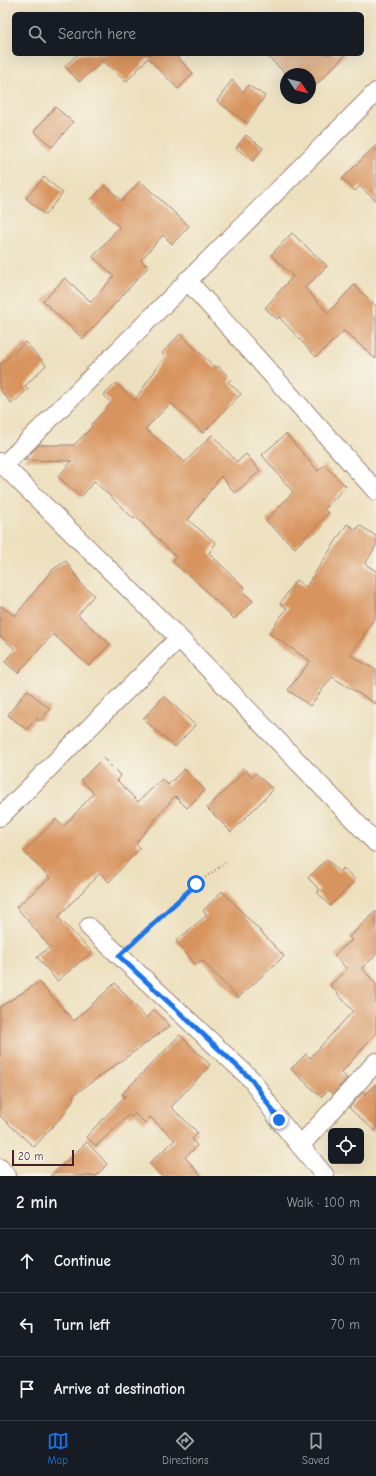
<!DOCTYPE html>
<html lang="en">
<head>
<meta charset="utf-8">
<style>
  :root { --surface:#171b24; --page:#242831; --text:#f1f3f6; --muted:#9ea1a6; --line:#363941; --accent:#1a73e8 }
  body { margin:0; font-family:"Comic Neue",sans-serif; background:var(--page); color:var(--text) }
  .controls { position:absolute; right:12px; bottom:12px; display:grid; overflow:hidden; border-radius:6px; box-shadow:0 4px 16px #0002 }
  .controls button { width:36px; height:36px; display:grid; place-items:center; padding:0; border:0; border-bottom:1px solid var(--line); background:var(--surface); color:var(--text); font:20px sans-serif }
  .compass { position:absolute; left:280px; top:68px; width:36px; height:36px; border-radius:50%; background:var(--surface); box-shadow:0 4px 16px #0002; rotate:125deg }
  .scale { position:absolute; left:12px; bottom:10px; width:62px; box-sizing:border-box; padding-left:4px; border:2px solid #4a1f2b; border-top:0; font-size:11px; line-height:14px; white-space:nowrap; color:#4a1f2b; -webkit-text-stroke:3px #f7f3e8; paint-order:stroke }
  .stop { position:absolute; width:12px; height:12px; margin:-9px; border:3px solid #1a73e8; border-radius:50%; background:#fff }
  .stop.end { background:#1a73e8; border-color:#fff; box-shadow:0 1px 4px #0008 }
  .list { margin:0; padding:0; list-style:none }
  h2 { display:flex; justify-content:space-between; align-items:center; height:52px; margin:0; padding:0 16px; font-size:17px }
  h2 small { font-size:13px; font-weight:400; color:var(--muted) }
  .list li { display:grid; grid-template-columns:26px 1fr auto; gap:12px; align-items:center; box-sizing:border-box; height:64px; padding:0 16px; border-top:1px solid var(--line) }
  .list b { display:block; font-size:15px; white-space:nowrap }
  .list em { font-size:13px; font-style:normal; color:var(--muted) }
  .icon { flex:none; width:22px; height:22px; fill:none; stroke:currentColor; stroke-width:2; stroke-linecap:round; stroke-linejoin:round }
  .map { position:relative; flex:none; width:376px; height:1176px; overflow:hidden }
  .search { position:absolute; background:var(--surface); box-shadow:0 4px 16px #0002; left:12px; right:12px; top:12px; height:44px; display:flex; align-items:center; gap:10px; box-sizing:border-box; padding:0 14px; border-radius:6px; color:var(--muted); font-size:15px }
  .sheet { height:244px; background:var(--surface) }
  nav { display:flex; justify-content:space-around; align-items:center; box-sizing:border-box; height:56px; border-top:1px solid var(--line); background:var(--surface); font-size:11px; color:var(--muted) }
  nav a { display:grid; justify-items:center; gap:2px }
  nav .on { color:var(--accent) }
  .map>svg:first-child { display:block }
  .building { fill:#d8945e }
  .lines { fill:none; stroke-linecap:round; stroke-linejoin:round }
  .street-casing { stroke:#9c8074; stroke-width:20 }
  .path { stroke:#9c8074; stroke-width:2.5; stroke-dasharray:1 3; stroke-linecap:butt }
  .street { stroke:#fff; stroke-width:18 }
  .route { stroke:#1a73e8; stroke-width:5 }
</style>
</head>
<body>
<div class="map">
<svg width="376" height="1176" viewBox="0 0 376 1176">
  <rect width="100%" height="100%" fill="#f7f3e8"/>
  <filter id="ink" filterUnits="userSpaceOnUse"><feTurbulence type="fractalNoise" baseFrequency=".025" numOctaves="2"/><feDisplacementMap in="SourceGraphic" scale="8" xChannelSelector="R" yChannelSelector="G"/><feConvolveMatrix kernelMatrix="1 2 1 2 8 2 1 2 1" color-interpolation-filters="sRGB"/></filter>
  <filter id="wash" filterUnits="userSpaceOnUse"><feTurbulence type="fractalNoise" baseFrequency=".012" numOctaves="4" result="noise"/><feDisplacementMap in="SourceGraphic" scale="16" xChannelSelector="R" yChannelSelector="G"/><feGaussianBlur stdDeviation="0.9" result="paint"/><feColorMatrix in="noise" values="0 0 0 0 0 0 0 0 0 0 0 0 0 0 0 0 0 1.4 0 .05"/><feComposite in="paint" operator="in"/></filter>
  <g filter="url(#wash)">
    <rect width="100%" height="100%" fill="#ede0be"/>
    <g id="blocks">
      <path class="building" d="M78 54H174L193 73 178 89 148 58 126 82 103 61 79 82 65 66Z
        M265 54H346L310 91V74H286Z
        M232 80 243 92 248 85 265 96 247 123 217 101Z
        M55 107 73 122 52 147 34 131Z
        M246 135 263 148 253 161 236 148Z
        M376 145V201L360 186 355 191 342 179Z
        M44 177 63 193 45 215 26 198Z
        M140 181 189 226 172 244 163 235 141 260 148 267 83 339 43 301 65 278 91 302 114 276 93 257 119 227 91 200 105 185 122 201Z
        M292 233 327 266 305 288 328 313 354 285 376 306V359L344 331 316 357 279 317 277 319 265 308 293 276 271 255Z
        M180 334 216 368 218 366 231 379 228 382 241 394 203 433 171 403 145 429 185 462 212 435 237 462 246 454 260 471 235 493 221 476 188 520 216 543 209 553 245 588 242 591 253 601 234 619 197 582 172 562 176 557 136 517 134 519 94 481 81 497 58 477 72 461 24 460 39 445H74L92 427 91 425 111 403 104 395 116 383 134 401 165 356 162 353Z
        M25 342 46 365 25 386 28 389 12 404 0 390V365Z
        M286 434 318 471 324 465 346 486 324 510 329 513 295 548 266 521 293 492 262 455Z
        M347 524 357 530 359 525 376 536V546L365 564 376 571V616L363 635 364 636 350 655 376 670V704L332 677 310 706 288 690 310 661 269 633 287 608 280 604 296 580 306 587Z
        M66 561 82 585 94 595 78 615 110 644 89 666 53 634 18 673 5 662 15 649 0 636V606L15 616 52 570Z
        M27 690 50 709 40 721 36 718 27 730 8 715Z
        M164 696 195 725 175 747 143 719Z
        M103 758 121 776 117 780 138 802 162 779 168 785 184 769 205 790 187 808 175 796 136 843 140 848 109 882 100 873 58 917 92 952 57 981 37 957 50 947 16 907 50 878 24 852 56 819 63 827 94 793 81 780Z
        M246 770 252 777 256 773 273 790 231 832 207 808Z
        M327 859 339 872 343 868 356 880 330 906 317 892 320 890 308 878Z
        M222 891 284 956 238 998 202 960 196 965 176 941 207 915 203 911Z
        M376 911V955L362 968 376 984V1033L341 1073 347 1078 333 1094 328 1090 321 1097 291 1069 306 1054 310 1058 353 1011 330 985 347 969 334 955 352 940 349 937Z
        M39 982 74 1021 115 983 146 1018 154 1009 170 1026 72 1096 74 1098 64 1114 34 1147 0 1116V1007Z
        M180 1035 210 1065 171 1107 198 1133 192 1139 197 1146 185 1157 201 1176H161L149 1163 175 1140 150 1117 145 1123 135 1114 131 1117 129 1115 96 1146 86 1137 125 1096 122 1094Z
        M376 1084V1132L349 1108 363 1092 365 1094Z
        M87 1142 107 1164 100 1172 96 1176H50Z"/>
    </g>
  </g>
  <g filter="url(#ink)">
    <use href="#blocks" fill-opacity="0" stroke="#9c8074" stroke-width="1"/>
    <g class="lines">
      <defs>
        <path id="street" d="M187 280 376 491
          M0 462 179 638 376 843
          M4 465 376 92
          M0 817 179 638
          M89 927 252 1080 279 1120 325 1176
          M300 1146 376 1062
          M0 1168 7 1176"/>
      </defs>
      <use href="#street" class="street-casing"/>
      <path class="path" d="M134 942 196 884 225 863"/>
      <use href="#street" class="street"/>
    </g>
  </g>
  <g class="lines" filter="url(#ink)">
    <path class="route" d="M196 884 119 956 252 1080 279 1120"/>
  </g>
</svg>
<div class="controls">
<button><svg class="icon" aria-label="locate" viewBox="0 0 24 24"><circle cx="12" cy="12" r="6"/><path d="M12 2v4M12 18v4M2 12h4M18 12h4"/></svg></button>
</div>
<svg class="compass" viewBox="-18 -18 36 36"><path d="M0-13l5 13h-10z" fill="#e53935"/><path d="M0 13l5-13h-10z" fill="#9ea1a6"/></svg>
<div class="scale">20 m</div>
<div class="stop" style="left:196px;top:884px"></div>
<div class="stop end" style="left:279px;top:1120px"></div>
<div class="search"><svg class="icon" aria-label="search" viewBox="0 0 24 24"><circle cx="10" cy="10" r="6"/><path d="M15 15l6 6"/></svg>Search here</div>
</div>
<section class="sheet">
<h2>2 min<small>Walk · 100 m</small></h2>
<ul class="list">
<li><svg class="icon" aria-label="ahead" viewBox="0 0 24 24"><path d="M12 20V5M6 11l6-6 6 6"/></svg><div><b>Continue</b></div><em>30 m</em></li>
<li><svg class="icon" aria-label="left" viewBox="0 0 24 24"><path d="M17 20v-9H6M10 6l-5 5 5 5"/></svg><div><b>Turn left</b></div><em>70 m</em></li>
<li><svg class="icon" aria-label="arrive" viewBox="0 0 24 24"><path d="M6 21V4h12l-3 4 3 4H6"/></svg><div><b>Arrive at destination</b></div></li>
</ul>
</section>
<nav>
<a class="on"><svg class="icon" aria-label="map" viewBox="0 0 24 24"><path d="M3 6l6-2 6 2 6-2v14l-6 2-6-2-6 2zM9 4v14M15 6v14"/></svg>Map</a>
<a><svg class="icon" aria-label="directions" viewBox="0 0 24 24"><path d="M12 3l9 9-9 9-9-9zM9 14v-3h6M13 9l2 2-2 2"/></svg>Directions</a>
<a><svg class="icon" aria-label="saved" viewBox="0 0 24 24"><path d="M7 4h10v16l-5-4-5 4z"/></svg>Saved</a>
</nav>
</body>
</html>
